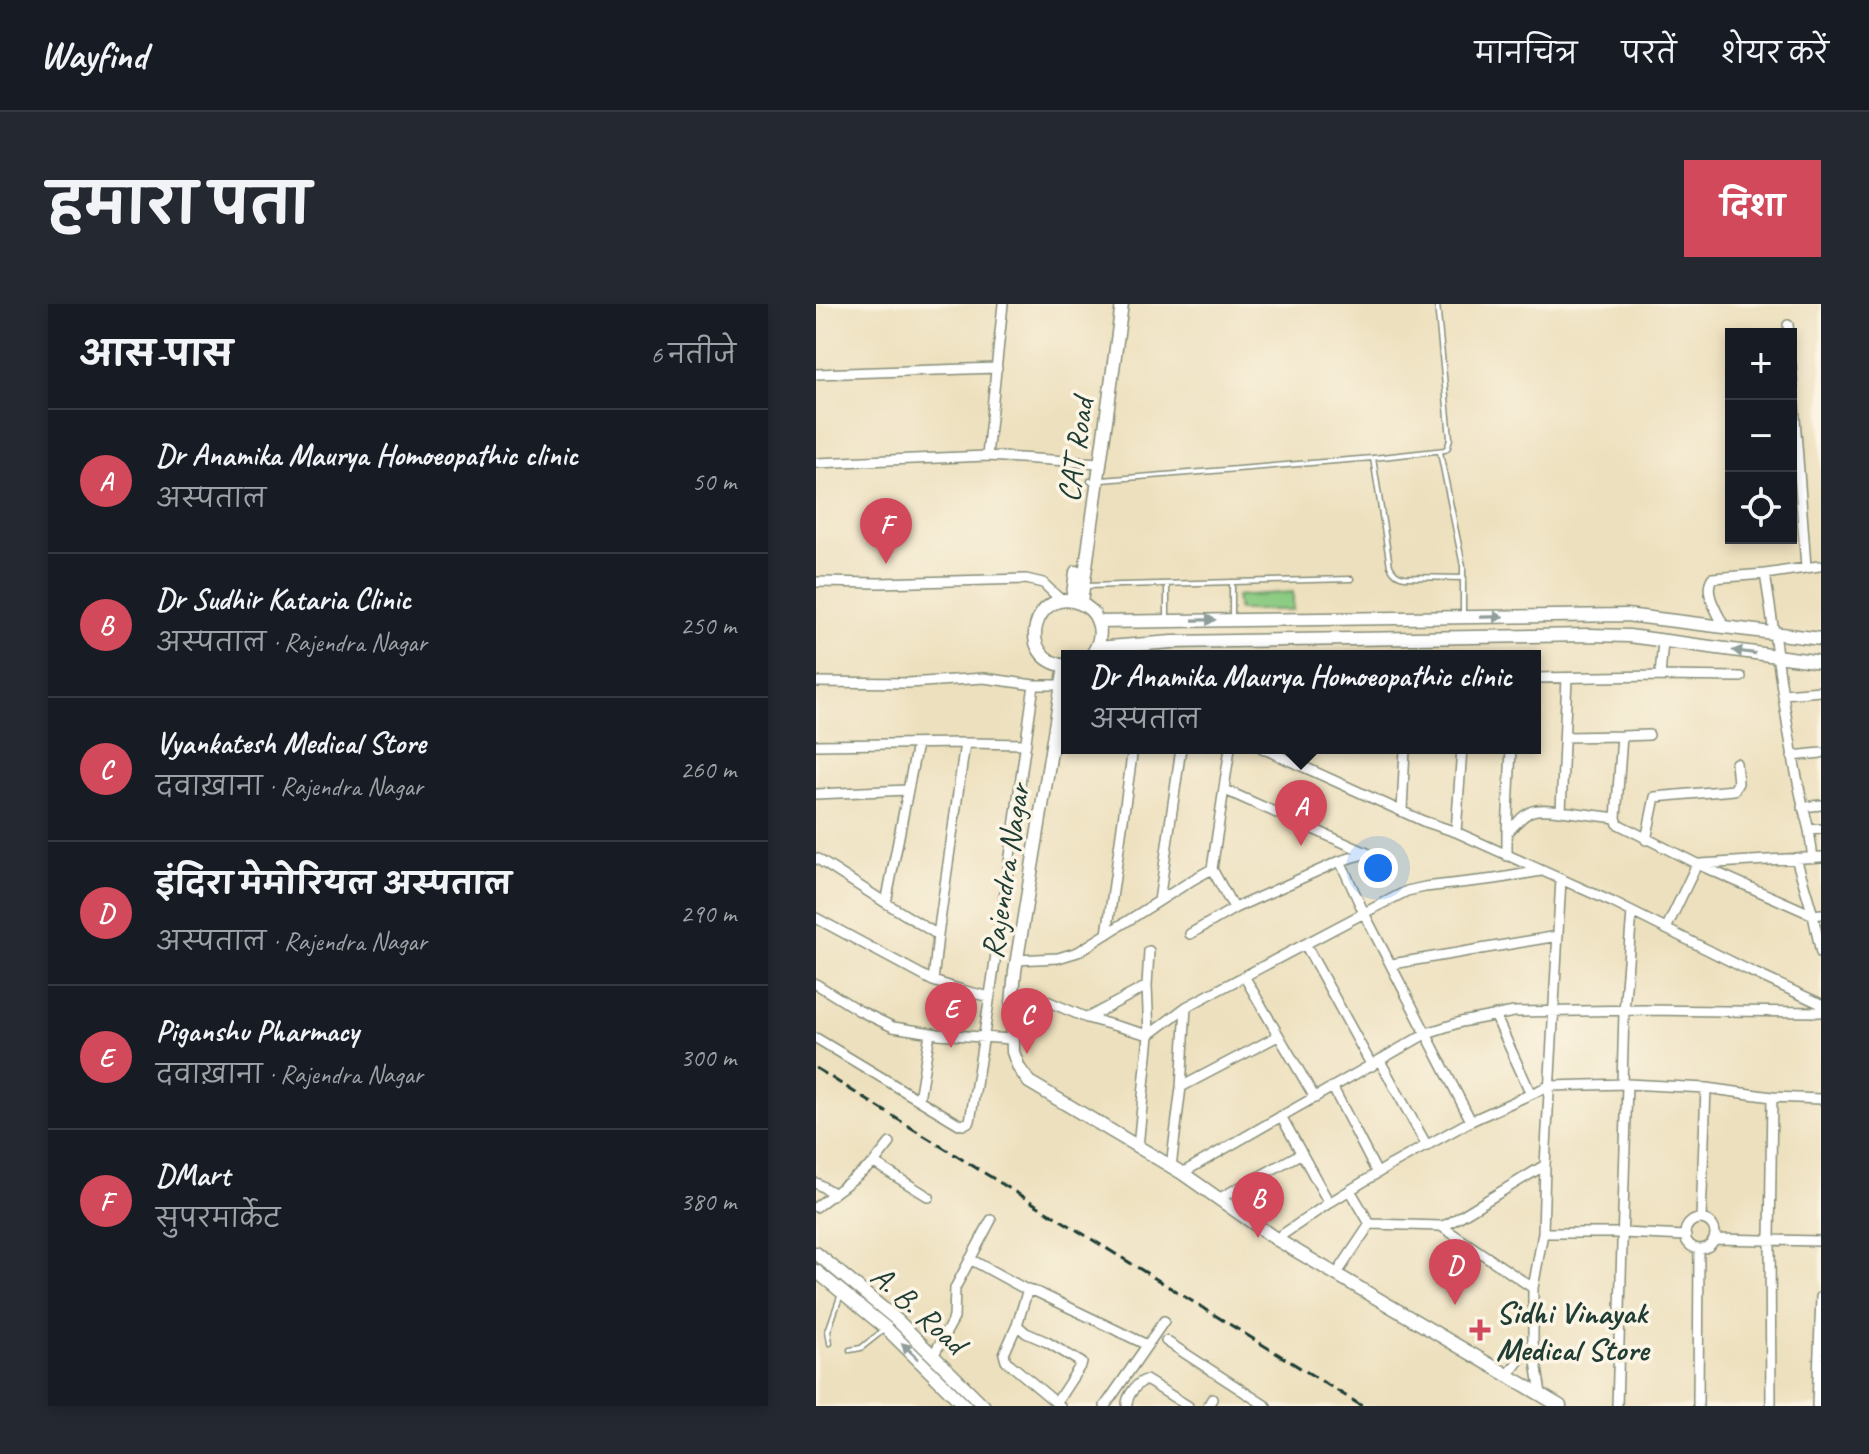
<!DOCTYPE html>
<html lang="hi">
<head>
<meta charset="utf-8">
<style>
  :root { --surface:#171b24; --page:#242831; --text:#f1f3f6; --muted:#9ea1a6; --line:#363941; --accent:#d1495b }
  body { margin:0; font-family:Caveat,"Playpen Sans Deva",sans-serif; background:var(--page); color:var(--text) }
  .controls { position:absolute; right:24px; top:24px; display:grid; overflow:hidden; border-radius:0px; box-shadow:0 4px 12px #0003 }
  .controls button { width:72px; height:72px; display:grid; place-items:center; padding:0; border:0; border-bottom:2px solid var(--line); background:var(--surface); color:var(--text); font:40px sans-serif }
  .you { position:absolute; left:562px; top:564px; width:28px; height:28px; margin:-20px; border:6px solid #fff; border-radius:50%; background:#1a73e8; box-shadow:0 0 0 12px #1a73e833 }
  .badge { display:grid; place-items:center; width:52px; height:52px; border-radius:50%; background:var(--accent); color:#fff; font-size:26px; font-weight:700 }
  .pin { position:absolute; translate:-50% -66px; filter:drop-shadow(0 2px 4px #0008) }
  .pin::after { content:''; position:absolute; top:42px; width:28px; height:24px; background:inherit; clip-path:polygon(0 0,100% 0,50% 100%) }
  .popup { position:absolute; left:245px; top:346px; width:480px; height:104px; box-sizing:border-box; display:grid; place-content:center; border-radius:0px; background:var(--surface); filter:drop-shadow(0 2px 6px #0005); font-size:26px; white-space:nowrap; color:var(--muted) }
  .popup b { font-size:30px; color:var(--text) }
  .popup::after { content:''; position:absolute; left:50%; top:100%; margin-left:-16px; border:16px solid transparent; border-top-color:var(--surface) }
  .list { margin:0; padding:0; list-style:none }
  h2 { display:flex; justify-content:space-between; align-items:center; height:104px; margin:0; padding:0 32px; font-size:34px }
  h2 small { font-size:26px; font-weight:400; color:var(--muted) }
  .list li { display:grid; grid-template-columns:52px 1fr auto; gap:24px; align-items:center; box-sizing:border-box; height:144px; padding:0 32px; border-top:2px solid var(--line) }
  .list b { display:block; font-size:30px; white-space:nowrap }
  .list p { margin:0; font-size:26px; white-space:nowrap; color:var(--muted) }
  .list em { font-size:26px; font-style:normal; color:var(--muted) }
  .icon { flex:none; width:44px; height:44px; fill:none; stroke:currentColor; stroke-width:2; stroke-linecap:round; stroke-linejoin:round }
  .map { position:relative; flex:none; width:1005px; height:1102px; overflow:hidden; border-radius:0px }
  header { display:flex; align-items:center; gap:48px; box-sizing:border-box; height:112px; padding:0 40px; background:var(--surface); border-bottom:2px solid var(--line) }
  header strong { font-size:38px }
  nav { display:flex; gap:44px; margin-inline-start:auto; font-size:28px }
  .intro { display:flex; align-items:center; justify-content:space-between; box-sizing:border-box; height:192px; padding:0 48px }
  h1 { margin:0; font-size:56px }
  .button { padding:20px 36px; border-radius:0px; background:var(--accent); color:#fff; font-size:28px; font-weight:700 }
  main { display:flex; gap:48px; padding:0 48px }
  aside { flex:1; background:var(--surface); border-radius:0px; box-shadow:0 4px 12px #0003 }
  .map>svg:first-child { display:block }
  .park { fill:url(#park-tufts); stroke:#54845a; stroke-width:2 }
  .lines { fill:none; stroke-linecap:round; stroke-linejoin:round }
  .lane-casing { stroke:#868e79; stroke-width:7 }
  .street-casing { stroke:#868e79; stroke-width:12 }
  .secondary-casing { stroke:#868e79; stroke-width:15 }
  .lane { stroke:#fff; stroke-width:4 }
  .street { stroke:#fff; stroke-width:9 }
  .secondary { stroke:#fff; stroke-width:12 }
  .rail { stroke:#1f3d34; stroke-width:3; stroke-dasharray:12 6; stroke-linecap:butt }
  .oneway { fill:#8f9e9a }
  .poi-dot { fill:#d1495b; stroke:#fcf5e5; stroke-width:3 }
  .labels { text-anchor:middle; stroke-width:7; stroke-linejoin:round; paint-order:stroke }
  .street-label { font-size:32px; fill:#1f3d34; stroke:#fcf5e5 }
  .poi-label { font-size:32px; font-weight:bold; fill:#1f3d34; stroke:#fcf5e5; text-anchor:start }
</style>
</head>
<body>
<header>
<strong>Wayfind</strong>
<nav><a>मानचित्र</a><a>परतें</a><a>शेयर करें</a></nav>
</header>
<div class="intro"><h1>हमारा पता</h1><a class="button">दिशा</a></div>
<main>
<aside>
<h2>आस-पास<small>6 नतीजे</small></h2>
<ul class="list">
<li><span class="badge">A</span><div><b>Dr Anamika Maurya Homoeopathic clinic</b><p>अस्पताल</p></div><em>50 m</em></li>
<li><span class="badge">B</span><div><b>Dr Sudhir Kataria Clinic</b><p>अस्पताल · Rajendra Nagar</p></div><em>250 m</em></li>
<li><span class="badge">C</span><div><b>Vyankatesh Medical Store</b><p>दवाख़ाना · Rajendra Nagar</p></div><em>260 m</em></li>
<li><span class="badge">D</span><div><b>इंदिरा मेमोरियल अस्पताल</b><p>अस्पताल · Rajendra Nagar</p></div><em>290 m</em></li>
<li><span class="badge">E</span><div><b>Piganshu Pharmacy</b><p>दवाख़ाना · Rajendra Nagar</p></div><em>300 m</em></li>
<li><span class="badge">F</span><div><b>DMart</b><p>सुपरमार्केट</p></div><em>380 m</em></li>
</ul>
</aside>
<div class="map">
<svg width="1005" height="1102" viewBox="0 0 1005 1102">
  <defs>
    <pattern id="park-tufts" width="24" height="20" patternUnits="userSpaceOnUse" patternTransform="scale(2)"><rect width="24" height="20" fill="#8aca81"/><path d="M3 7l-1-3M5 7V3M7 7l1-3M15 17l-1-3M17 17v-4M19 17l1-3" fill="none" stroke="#70a56a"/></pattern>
  </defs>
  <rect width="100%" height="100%" fill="#fcf5e5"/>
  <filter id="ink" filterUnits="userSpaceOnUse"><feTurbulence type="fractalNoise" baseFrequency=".0125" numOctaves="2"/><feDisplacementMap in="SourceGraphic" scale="16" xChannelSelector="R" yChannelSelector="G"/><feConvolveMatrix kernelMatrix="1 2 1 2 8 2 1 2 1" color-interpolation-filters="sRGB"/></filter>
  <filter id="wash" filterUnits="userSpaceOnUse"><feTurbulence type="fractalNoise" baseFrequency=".006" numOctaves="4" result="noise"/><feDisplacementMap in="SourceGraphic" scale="32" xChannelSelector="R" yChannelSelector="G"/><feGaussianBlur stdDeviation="1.8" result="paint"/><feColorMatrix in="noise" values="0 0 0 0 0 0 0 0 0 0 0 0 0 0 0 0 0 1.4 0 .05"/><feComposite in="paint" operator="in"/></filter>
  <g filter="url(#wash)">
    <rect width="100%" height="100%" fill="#ede0be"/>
    <path class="park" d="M477 288V306H422L420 292Z"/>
  </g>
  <g filter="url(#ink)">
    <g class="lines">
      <defs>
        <path id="lane" d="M624 148 647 262V311
          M557 154 574 262C578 269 581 272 589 273L648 274
          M274 177 557 154 629 146 632 143 634 134 621 0
          M269 282 535 275
          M351 313V280
          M416 316V278
          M14 1039 12 1027 25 990
          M34 1046 45 1044 69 1025"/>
        <path id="street" d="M972 21 973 30
          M975 60 990 263
          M0 70 181 64
          M171 152 187 0
          M0 159 171 152 284 159
          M949 270C963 355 971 442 993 526
          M0 278 63 279 210 275 227 279 246 297
          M909 324C902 309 887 289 896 274L949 270 1003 262
          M844 372 925 373
          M719 374 844 372 847 337
          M0 378 92 379 168 374 218 381H246
          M967 390 1005 387
          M806 432 833 431
          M749 433 806 432 800 514 802 520 881 560 850 625
          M149 439 210 440
          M0 441 149 439 122 631 117 677 0 614
          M446 444 607 517 640 528 796 598 934 667 1005 700
          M976 452 1005 449
          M92 486 101 440
          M409 486 551 549
          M0 490 92 486 70 599 0 554
          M986 503 1005 501
          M586 507 589 444
          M745 507 800 514
          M640 528 646 444
          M691 529 695 444
          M830 536 839 493 918 486 922 479 920 459
          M691 552V529C713 506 713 503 745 507L751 374
          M997 554 993 526 1005 525
          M524 557 551 549
          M881 560 997 611 980 554
          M884 560 1005 553
          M396 565 414 444
          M343 597 365 444
          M70 599 122 631
          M1005 610 997 611 1005 649
          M291 630 317 444
          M374 630 419 604
          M489 640 556 762
          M576 660 742 632
          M428 672 499 794
          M117 677 149 687 174 693
          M0 680 42 706 77 723 122 730 195 735
          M331 682 333 647
          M196 700 221 694 226 695 271 714 333 731 370 703 548 609 524 557 419 604 412 594 396 565 378 575 262 648 242 654 200 656
          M679 711 715 790
          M271 714 331 682 333 731 322 843
          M0 734 143 820 147 821 154 817C179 672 197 526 218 381
          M564 757 611 842
          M806 780 808 707 816 608
          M811 780 890 784 885 915
          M365 783 370 703
          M517 784 561 869
          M890 784 956 793 954 936 955 1102
          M956 793 1005 795
          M103 795 114 729
          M465 812 513 899
          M655 817 548 609 591 587 609 583 679 575 725 567
          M58 859 113 893
          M355 863 365 783 462 732
          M366 869 611 729 645 718 698 708 827 706 1005 708
          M0 879 17 889
          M534 886 554 920 625 922 632 920 729 861 745 575
          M404 894 486 849
          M0 903 58 859 74 839
          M869 930a15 15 0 1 1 30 0a15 15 0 1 1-30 0Z
          M625 922 717 984
          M727 929H806L870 932
          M460 935 513 899 573 862 655 817 715 790 733 782 811 780 801 1102
          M899 935 1005 937
          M154 955 209 985 223 989 331 1041
          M520 971 554 920
          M212 985 201 1021 188 1050 190 1057 194 1060 244 1102
          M201 1021 210 1029 231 1038 266 1059 240 1099
          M350 1037 450 1102
          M717 1038 725 1090
          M117 1052 138 1014 139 984 175 916
          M692 1071 717 1038V984L727 929 729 861
          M289 1102 348 1017
          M311 1102C310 1093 321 1078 330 1076L372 1102
          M392 1102 396 1095
          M882 1102 883 945
          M1001 1102 1005 993"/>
        <path id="secondary" d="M256 297 260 268
          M265 299 306 0
          M282 318 810 311 1005 335
          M280 344 356 338 773 331 813 332 1005 358
          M249 362 199 667 196 700 197 748 203 764 213 778 366 869 460 935 744 1102
          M251 362C196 355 220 281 263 299 271 302 278 308 281 316 287 329 283 341 275 352
          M0 949 81 1016 168 1102
          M0 967 70 1024 149 1102"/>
      </defs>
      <use href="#lane" class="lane-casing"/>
      <use href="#street" class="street-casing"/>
      <use href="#secondary" class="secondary-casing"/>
      <use href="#lane" class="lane"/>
      <use href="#street" class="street"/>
      <use href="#secondary" class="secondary"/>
      <path class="rail" d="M0 764 110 833 546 1102"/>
    </g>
    <defs><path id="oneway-solid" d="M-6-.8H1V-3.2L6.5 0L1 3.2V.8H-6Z" transform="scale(2)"/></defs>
    <g class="oneway">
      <use href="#oneway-solid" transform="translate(676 313) rotate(-1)"/>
      <use href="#oneway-solid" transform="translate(388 316) rotate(-1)"/>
      <use href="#oneway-solid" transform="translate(928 348) rotate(-172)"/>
      <use href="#oneway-solid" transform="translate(94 1047) rotate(-136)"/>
    </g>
  </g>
  <path class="poi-dot" d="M660 1014h8v8h8v8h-8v8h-8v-8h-8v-8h8z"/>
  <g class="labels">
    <g class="street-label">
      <text transform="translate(259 146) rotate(-82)" y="11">CAT Road</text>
      <text transform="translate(189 567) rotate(-81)" y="11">Rajendra Nagar</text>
      <text transform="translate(103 1005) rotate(42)" y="11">A. B. Road</text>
    </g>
    <g class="poi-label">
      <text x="680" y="1019">Sidhi Vinayak<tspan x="680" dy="37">Medical Store</tspan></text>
    </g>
  </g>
</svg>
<div class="controls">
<button>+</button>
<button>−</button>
<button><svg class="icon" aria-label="locate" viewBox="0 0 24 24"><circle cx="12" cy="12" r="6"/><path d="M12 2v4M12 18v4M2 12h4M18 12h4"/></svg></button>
</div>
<div class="you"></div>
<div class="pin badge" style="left:485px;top:542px">A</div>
<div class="popup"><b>Dr Anamika Maurya Homoeopathic clinic</b>अस्पताल</div>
<div class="pin badge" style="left:442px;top:934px">B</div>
<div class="pin badge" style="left:211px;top:750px">C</div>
<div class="pin badge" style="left:639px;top:1001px">D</div>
<div class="pin badge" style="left:135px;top:744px">E</div>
<div class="pin badge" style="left:70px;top:260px">F</div>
</div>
</main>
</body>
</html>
